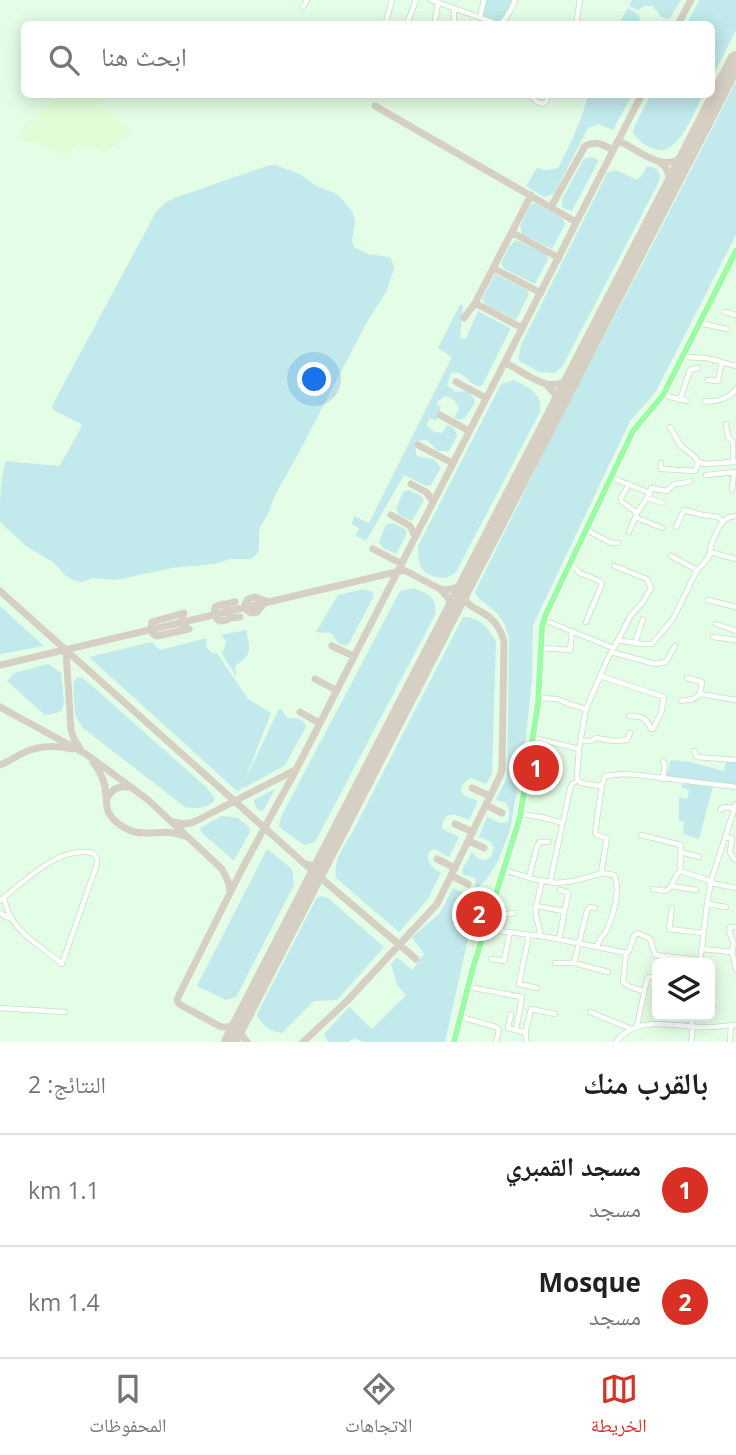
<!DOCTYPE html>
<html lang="ar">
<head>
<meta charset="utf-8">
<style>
  :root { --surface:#fff; --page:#f6f6f6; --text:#202124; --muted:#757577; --line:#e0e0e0; --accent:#d93025 }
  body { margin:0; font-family:"Open Sans","Noto Naskh Arabic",sans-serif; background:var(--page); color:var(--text); direction:rtl }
  .controls { position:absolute; right:21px; bottom:21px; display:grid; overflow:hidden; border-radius:10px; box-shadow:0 4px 18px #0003 }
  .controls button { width:63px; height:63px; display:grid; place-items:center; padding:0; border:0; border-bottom:2px solid var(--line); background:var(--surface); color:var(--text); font:35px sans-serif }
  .you { position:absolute; left:315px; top:380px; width:24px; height:24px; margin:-18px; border:5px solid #fff; border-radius:50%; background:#1a73e8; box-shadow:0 0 0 10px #1a73e833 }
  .badge { display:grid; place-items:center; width:46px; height:46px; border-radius:50%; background:var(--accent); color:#fff; font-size:23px; font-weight:700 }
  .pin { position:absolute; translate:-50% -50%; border:4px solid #fff; box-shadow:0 2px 7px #0006 }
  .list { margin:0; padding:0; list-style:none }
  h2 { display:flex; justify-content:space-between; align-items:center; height:91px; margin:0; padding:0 28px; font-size:30px }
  h2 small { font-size:23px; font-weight:400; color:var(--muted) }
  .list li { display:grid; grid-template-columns:46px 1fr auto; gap:21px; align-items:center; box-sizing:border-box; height:112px; padding:0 28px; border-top:2px solid var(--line) }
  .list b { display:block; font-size:26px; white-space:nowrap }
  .list p { margin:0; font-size:23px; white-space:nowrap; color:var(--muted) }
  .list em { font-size:23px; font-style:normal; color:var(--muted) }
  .icon { flex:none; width:38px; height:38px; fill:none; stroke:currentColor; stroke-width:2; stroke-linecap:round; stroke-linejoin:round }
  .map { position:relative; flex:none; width:736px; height:1042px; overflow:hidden; direction:ltr }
  .search { position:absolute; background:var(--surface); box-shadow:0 4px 18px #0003; left:21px; right:21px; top:21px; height:77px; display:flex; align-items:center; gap:18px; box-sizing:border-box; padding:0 24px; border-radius:10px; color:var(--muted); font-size:26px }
  .sheet { height:315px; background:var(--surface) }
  nav { display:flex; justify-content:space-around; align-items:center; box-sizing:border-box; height:98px; border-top:2px solid var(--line); background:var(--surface); font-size:19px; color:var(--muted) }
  nav a { display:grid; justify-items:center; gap:4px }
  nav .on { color:var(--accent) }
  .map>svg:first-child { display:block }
  .commercial { fill:#e1fdd8 }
  .green { fill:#c2e9eb }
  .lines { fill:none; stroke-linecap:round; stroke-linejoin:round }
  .taxiway { stroke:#d6d0c4; stroke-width:7 }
  .runway { stroke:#d6d0c4; stroke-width:18 }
  .minor-casing { stroke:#c2e2c0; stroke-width:6 }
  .major-casing { stroke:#fff; stroke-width:8 }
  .minor { stroke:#fff; stroke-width:4.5 }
  .major { stroke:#9bfda3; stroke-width:6 }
</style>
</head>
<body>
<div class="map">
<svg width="736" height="1042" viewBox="0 0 736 1042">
  <rect width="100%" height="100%" fill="#e4fde6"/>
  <path class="commercial" d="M59 95H107L100 106 132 131 106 152 75 144 69 156 38 144 18 140 19 131Z"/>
  <path class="green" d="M484 0H515L500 24 480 18Z
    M632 0H681L670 18 667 19 660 16 658 12 652 6H645L638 10 629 6Z
    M699 0H736V30L712 77V24H687Z
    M628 8 639 15 640 21 644 24H619Z
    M736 82V235L655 393 630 421 533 625 532 678 526 737 510 830 498 861 486 880 475 890 476 878 464 875 462 870 472 852 478 859 485 860 491 857 494 848 491 842 479 837 487 817 500 823 508 822C510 814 510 809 506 803L496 800 507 777 509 639C506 624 500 614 487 605 481 600 478 599 475 592L559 422 657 236Z
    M588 95H632L613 130 598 124 588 128 554 194 544 197 526 186 537 168 546 170 558 168C570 145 582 120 588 95Z
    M651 95H703C694 111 678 158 655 149 645 146 638 141 633 132L635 125Z
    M590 157 597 159 598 162 572 211 565 209 562 206V199L584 159Z
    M270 165H275L300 174 316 186 335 193 342 199 353 213 355 222 352 241 354 247 367 254 389 257 392 261 394 269 386 292 367 322 298 454 275 495 267 516 261 525 259 531V550L255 556 251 559H230L215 564 172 568 121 579 113 580 93 578 81 582 73 580 65 575 54 563 26 546 0 522C0 503 0 477 6 461L58 466 60 465 81 428V424L53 410 52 406 156 212 165 203 177 197Z
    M646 167H651L657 169 660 175 658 184 562 367 554 373 539 372 518 360 521 345 607 173 616 170 637 180 643 174Z
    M536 203 563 219 565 224 552 249 522 234 520 226 530 205Z
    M516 240 546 254 548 259 535 284 505 269 501 263 509 247Z
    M495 274 527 290 529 294 516 320 486 305 482 299Z
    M460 305H463L460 339H466L478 311 510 328V330L482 386C467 387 466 369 451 373L447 385 455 392 467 391 473 397 475 402 465 418 459 420 454 418 459 408C456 401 452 397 445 396L437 402V405L441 407 436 421 430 418 426 425 435 432 442 433 447 425 454 428 457 436 449 451H438L427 440 417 441 415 448 416 449V455L424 458 434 459 441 468 430 486 424 485 404 475 366 541 356 536 359 528 352 524 354 516 369 523 452 357 438 348Z
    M514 380C529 388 543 393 540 412L456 572C453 574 448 577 445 578 439 579 427 575 423 570 418 564 418 553 418 546L501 384Z
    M409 490 421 496 424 500 412 521 399 515 396 509 403 492Z
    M393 523 405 529 407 533 396 554 383 548 379 542 386 525Z
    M414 588C429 594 438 598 435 615L315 842 304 845 279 827 281 817 400 591Z
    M364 589 373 592 374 596 349 643 346 645H340L331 633 316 632 338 595Z
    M0 606 44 646 0 654Z
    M463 617C479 616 488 628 496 641L492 773 486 784 472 778C465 781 462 784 461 792L465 796 478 801 469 820C457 816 445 807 442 828 446 833 454 833 459 837L449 857 434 849 429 852C426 862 432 869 441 872L428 899 399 932 336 878C333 861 343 847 352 833Z
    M246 630C250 647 253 655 236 665L235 669 236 676 221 652 224 650 226 641 221 635Z
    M207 638C205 645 206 648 212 653H217L248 699 271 713 245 780 279 709H281L286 717C295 719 303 716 306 727L285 765 244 788 242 786 240 790 237 791 89 657 152 642 160 650Z
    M48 664 61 673 64 702 62 710 57 713 45 715 7 681 14 673Z
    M82 677 206 787 215 799C209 809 196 809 185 807L83 728 75 715 73 683 76 678Z
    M671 760 690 762 724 771 726 761 736 762V787L666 778Z
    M682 784 713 786 699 839 683 834 684 821H679V797L687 799 689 790 681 787Z
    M275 789 263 811C257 810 254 807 254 800Z
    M222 816 238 818 250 828 249 834 234 860 232 859 201 832 200 828Z
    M267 849 292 869 294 885 236 997 226 1000 197 986Z
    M453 888 471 896C460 913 462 920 468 939L445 1042H362L355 1038 348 1042H328L324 1034 349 1007 372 1029 406 995 397 985 391 964 397 957 412 970 424 954 412 937 440 913Z
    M321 896 328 898 384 947 337 1000 314 1001 282 1033C270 1032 260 1024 257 1014L316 899Z"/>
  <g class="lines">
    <path class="taxiway" d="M678 24 691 0
      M375 106 576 222
      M617 142 623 143C646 155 665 174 688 153
      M660 162C669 169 671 178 669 189
      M551 207 585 146C596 140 603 145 613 150
      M513 233 559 258
      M493 268 541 293
      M475 303 522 328
      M464 318 475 303 531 195
      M503 365 508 364C530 376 552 397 574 375
      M456 382 486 398
      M546 384 555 394 556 408
      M440 415 469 431
      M418 445 452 463
      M411 484 426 492 433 501
      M391 515 410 526 415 536
      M373 549 400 563
      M397 572 404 570 440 589
      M0 591 316 874 416 959
      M235 602 227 604 226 609 230 618 240 617
      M264 603 257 612 251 613 247 610 245 604 248 599 255 597 268 602
      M223 604 215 607 214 615 219 621 227 620
      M184 613C180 620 182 627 189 629L157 636 153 634 151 628 152 622Z
      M451 613 449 599 440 589C453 592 461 586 470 577
      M332 646 353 656
      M66 651 71 730 74 739 80 748
      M0 665 396 572
      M315 679 336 690
      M0 707 86 754 147 799 222 869 228 881 230 891
      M300 712 319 723
      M93 762C101 772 106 784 106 797 107 803 106 809 109 813 113 822 127 830 135 832 153 836 166 828 184 836
      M0 765C8 762 14 758 21 754 36 746 55 745 72 749
      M472 788 490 796
      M107 799C111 789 119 786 128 787
      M486 805 502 813
      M173 822 185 824 194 822 295 770
      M455 824 473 832
      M469 841 484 848
      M437 859 455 868
      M306 864 315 866 323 860
      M452 876 468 884
      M241 1021 229 1027H221L179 1004 177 1000 179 995 242 869 296 770 642 94
      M241 1022 240 1033 247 1042
      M303 1042 347 1001 437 904 500 776 502 769 504 641C501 631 497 623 489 617 476 606 465 609 463 589"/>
    <path class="runway" d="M230 1042 736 60"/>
    <defs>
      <path id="minor" d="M431 0 498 24
        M303 7 307 0
        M480 17 484 0
        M435 20 438 4
        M386 24 387 18 392 0
        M407 24 416 0
        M454 24V9
        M500 24C504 22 514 5 515 0
        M576 24 580 0
        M529 94 536 101 542 104 546 102 549 94
        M725 312 736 315
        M700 323 727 329
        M683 357 707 358 736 366
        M708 380 718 381 722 362
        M663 395 687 401
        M680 400 690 370 698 368
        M705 401C715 403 730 398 736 389
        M726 424 728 437 733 442V462
        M670 427 681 446 694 456 698 462 705 464 736 462
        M661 463V469L695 471 698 462
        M706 475 736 472
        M610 477 650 493 647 498 663 503
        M732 490 734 472
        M650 493 651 488 667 491 674 484 684 483 690 481
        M637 513 647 498
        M635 517 662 528
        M676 527 684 510 703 515 718 517 722 521
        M585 529 611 543H618
        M629 532 637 513 621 501V498L629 484
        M710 552C710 545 719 524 725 520 728 516 731 517 736 516
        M671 556 697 570
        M736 559 710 552 709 557 696 572 673 619 652 644H641L618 640 607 660 586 709 579 749 577 776 578 780 581 783 600 786 602 785 605 776 624 774 638 775 736 787
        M570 565 577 569 579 573 600 581 602 584 586 622
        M614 566 647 579 651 588 643 602 631 615 618 640
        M708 600 736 607
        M544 620 613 648
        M716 624 736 631
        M713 637 736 640
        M635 643 643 619
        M541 648 570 650 572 632
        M611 652 655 664 666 662 675 646
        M600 676 664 697 661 713 653 729H651C646 717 641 716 629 716
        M687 678 702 682 700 694 736 700
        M539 698 558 699 569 704 586 709
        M681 701 693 699 700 694
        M534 738 579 749
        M581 741H591L596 738 614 741 627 740 630 733
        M694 751 697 757 736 760
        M530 760 557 771 559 773 557 782
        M663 779 665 764 663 762
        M720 810 724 807 735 808
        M520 814 541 817 563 823
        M641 835 681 845 680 871 711 881
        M725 837 732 838 730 852 733 858 736 860
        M681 852 699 857
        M504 870 533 879 556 883 574 881 603 873 614 875C621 888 614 913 608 927 605 935 599 938 597 947
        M601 873 607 838 597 835 595 833 602 785
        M529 878 537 846 540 842H548
        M542 881 536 906 564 911
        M550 882 570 789 572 784 578 780
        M711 883 736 888
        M672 886 696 890
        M653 889 665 891 669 889 678 873 680 871
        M0 901 4 897C29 878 59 846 93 853L97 858V864L62 964C39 944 9 931 4 897
        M707 904 726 907
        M536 906C533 916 541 926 540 936
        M595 908 590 907 587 911 574 963 608 972
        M672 908 669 929 703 933
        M0 913 9 918
        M485 929 547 937 627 953 629 951 634 936 638 933 650 939 655 955 701 960
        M500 931 506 914 514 913
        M529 935 519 984 537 988
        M559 939 568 894 567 892 560 890
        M702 949 732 952 736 969
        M732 952C733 949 734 944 733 941 731 935 728 934 730 927H736
        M626 953 623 982 630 987 644 991
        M491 959 504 961 510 932
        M555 963H574
        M700 963 707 904 711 881 736 804
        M468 987 522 997 516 1030
        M710 1007H713
        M0 1008 65 1012
        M590 1012 629 1028
        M511 1014 508 1028 526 1033
        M461 1017 496 1027 499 1030 496 1042
        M637 1026 647 979 649 977H657
        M691 1026 693 1016
        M526 1042V1030L531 1009 555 1014
        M616 1042C635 1016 669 1025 697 1027 710 1028 723 1026 736 1025
        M691 1042 693 1026
        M730 1042 731 1026"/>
      <path id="major" d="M454 1042 472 971 520 817 538 704 542 627 546 614 633 431 663 395 736 251"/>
    </defs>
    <use href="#minor" class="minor-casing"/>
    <use href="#major" class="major-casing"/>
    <use href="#minor" class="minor"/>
    <use href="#major" class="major"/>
  </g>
</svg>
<div class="controls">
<button><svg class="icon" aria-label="layers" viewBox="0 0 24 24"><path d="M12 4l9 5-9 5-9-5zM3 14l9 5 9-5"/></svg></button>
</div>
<div class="you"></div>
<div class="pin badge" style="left:536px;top:768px">1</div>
<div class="pin badge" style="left:479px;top:914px">2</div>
<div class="search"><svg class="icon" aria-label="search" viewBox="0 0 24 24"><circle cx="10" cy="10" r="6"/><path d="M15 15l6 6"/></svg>ابحث هنا</div>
</div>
<section class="sheet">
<h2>بالقرب منك<small>النتائج: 2</small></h2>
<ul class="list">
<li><span class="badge">1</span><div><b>مسجد القمبري</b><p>مسجد</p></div><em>1.1 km</em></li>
<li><span class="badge">2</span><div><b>Mosque</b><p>مسجد</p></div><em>1.4 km</em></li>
</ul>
</section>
<nav>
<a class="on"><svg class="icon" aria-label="map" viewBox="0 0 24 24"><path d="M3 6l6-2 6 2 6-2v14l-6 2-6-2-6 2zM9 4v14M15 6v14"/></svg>الخريطة</a>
<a><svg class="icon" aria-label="directions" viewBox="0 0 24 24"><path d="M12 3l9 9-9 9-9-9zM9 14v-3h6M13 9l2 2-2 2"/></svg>الاتجاهات</a>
<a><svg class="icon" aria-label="saved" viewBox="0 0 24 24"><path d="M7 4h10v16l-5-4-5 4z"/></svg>المحفوظات</a>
</nav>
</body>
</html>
